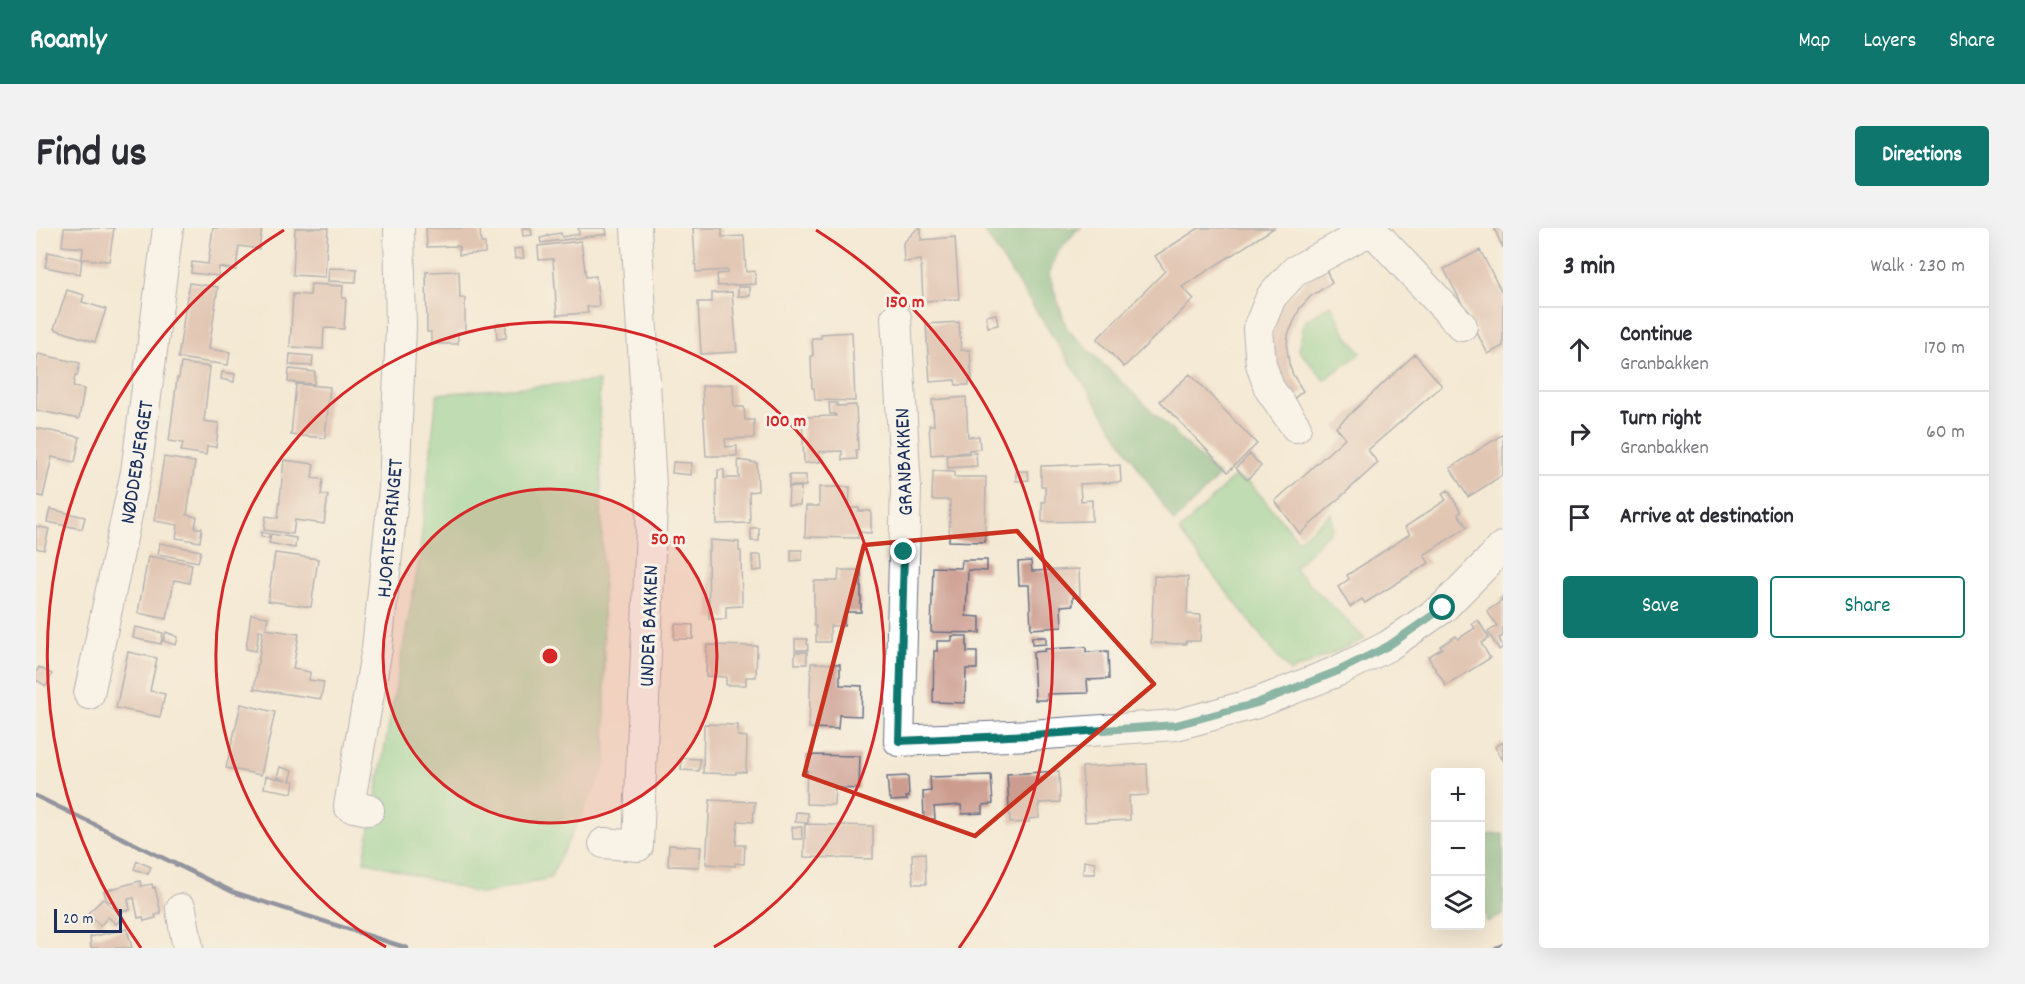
<!DOCTYPE html>
<html lang="en">
<head>
<meta charset="utf-8">
<style>
  :root { --surface:#fff; --page:#f2f2f3; --text:#2b2b33; --muted:#7c7c81; --line:#e1e1e2; --accent:#0f766e }
  body { margin:0; font-family:Dekko,sans-serif; background:var(--page); color:var(--text) }
  .controls { position:absolute; right:18px; bottom:18px; display:grid; overflow:hidden; border-radius:6px; box-shadow:0 6px 24px #0002 }
  .controls button { width:54px; height:54px; display:grid; place-items:center; padding:0; border:0; border-bottom:2px solid var(--line); background:var(--surface); color:var(--text); font:30px sans-serif }
  .scale { position:absolute; left:18px; bottom:15px; width:68px; box-sizing:border-box; padding-left:6px; border:3px solid #1b2f5e; border-top:0; font-size:16px; line-height:21px; white-space:nowrap; color:#1b2f5e; -webkit-text-stroke:4px #f7f3e8; paint-order:stroke }
  .stop { position:absolute; width:18px; height:18px; margin:-14px; border:4px solid #0f766e; border-radius:50%; background:#fff }
  .stop.end { background:#0f766e; border-color:#fff; box-shadow:0 2px 6px #0008 }
  .list { margin:0; padding:0; list-style:none }
  h2 { display:flex; justify-content:space-between; align-items:center; height:78px; margin:0; padding:0 24px; font-size:26px }
  h2 small { font-size:20px; font-weight:400; color:var(--muted) }
  .list li { display:grid; grid-template-columns:39px 1fr auto; gap:18px; align-items:center; box-sizing:border-box; height:84px; padding:0 24px; border-top:2px solid var(--line) }
  .list b { display:block; font-size:22px; white-space:nowrap }
  .list p { margin:0; font-size:20px; white-space:nowrap; color:var(--muted) }
  .list em { font-size:20px; font-style:normal; color:var(--muted) }
  .actions { display:flex; gap:12px; padding:18px 24px }
  .actions a { flex:1; padding:14px 0; border:2px solid var(--accent); border-radius:6px; text-align:center; font-size:21px; color:var(--accent) }
  .actions .main { background:var(--accent); color:#fff }
  .icon { flex:none; width:33px; height:33px; fill:none; stroke:currentColor; stroke-width:2; stroke-linecap:round; stroke-linejoin:round }
  .map { position:relative; flex:none; width:1467px; height:720px; overflow:hidden; border-radius:6px }
  header { display:flex; align-items:center; gap:36px; box-sizing:border-box; height:84px; padding:0 30px; background:var(--accent); color:#fff }
  header strong { font-size:28px }
  nav { display:flex; gap:33px; margin-inline-start:auto; font-size:21px }
  .intro { display:flex; align-items:center; justify-content:space-between; box-sizing:border-box; height:144px; padding:0 36px }
  h1 { margin:0; font-size:42px }
  .button { padding:15px 27px; border-radius:6px; background:var(--accent); color:#fff; font-size:21px; font-weight:700 }
  main { display:flex; gap:36px; padding:0 36px }
  aside { flex:1; background:var(--surface); border-radius:6px; box-shadow:0 6px 24px #0002 }
  .map>svg:first-child { display:block }
  .green { fill:#81cc8a; stroke:#4e7e74; stroke-width:1.5 }
  .forest { fill:#68b076; stroke:#42706a; stroke-width:1.5 }
  .building { fill:#cc9c8f }
  .lines { fill:none; stroke-linecap:round; stroke-linejoin:round }
  .minor-casing { stroke:#677087; stroke-width:32 }
  .minor { stroke:#fff; stroke-width:30 }
  .rail { stroke:#1b2f5e; stroke-width:4.5 }
  .route { stroke:#0f766e; stroke-width:8 }
  .marked { fill:none; stroke:#c8321e; stroke-width:4.5; stroke-linejoin:round }
  .ring { fill:none; stroke:#d62828; stroke-width:3 }
  .labels { text-anchor:middle; stroke-width:6; stroke-linejoin:round; paint-order:stroke }
  .street-label { font-size:22px; fill:#1b2f5e; stroke:#f7f3e8 }
  .centre { fill:#d62828; stroke:#f7f3e8; stroke-width:3 }
  .ring-label { font-size:18px; text-anchor:middle; font-weight:bold; fill:#d62828; stroke:#f7f3e8; stroke-width:6; stroke-linejoin:round; paint-order:stroke }
</style>
</head>
<body>
<header>
<strong>Roamly</strong>
<nav><a>Map</a><a>Layers</a><a>Share</a></nav>
</header>
<div class="intro"><h1>Find us</h1><a class="button">Directions</a></div>
<main>
<div class="map">
<svg width="1467" height="720" viewBox="0 0 1467 720">
  <rect width="100%" height="100%" fill="#f7f3e8"/>
  <filter id="ink" filterUnits="userSpaceOnUse"><feTurbulence type="fractalNoise" baseFrequency=".0167" numOctaves="2"/><feDisplacementMap in="SourceGraphic" scale="12" xChannelSelector="R" yChannelSelector="G"/><feConvolveMatrix kernelMatrix="1 2 1 2 8 2 1 2 1" color-interpolation-filters="sRGB"/></filter>
  <filter id="wash" filterUnits="userSpaceOnUse"><feTurbulence type="fractalNoise" baseFrequency=".008" numOctaves="4" result="noise"/><feDisplacementMap in="SourceGraphic" scale="24" xChannelSelector="R" yChannelSelector="G"/><feGaussianBlur stdDeviation="1.35" result="paint"/><feColorMatrix in="noise" values="0 0 0 0 0 0 0 0 0 0 0 0 0 0 0 0 0 1.4 0 .05"/><feComposite in="paint" operator="in"/></filter>
  <g filter="url(#wash)">
    <rect width="100%" height="100%" fill="#f4e9d4"/>
    <path class="green" d="M1295 76 1310 106 1325 125 1288 152 1263 122 1268 94Z
      M563 153 570 536 514 650 446 666 328 633 383 332 401 166Z
      M1198 249 1215 256 1262 312 1295 285 1297 300 1258 340 1329 411 1254 444 1143 303Z"/>
    <path class="forest" d="M946 0H1046L1041 2 1022 24 1013 46 1031 101 1183 248 1138 294Z
      M1467 606V687L1451 694 1445 674V607Z"/>
    <g id="blocks">
      <path class="building" d="M28 0H78L73 33 46 31 47 20 26 18Z
        M177 0H226L223 21 203 18 200 42 183 39 182 48 155 45 156 34 172 36Z
        M259 0H292L289 49 257 47Z
        M390 0H444L445 15H449V25L423 27V18L391 19Z
        M486 0H495L496 7 487 8Z
        M542 0H570L571 6 505 15 504 10 513 8 512 7 525 5 526 9 543 6Z
        M657 0H686V9L708 8 710 44 719 43 720 56 682 58 681 46 691 45V42L660 44Z
        M882 0H885V12L919 9 923 71 887 73 885 32 868 34 867 15Z
        M1163 0H1238L1146 59 1158 71 1088 139 1061 111 1129 43 1119 28Z
        M1458 0H1467V20Z
        M545 13 550 49 560 48 563 78 551 79 552 85 521 87 517 31 503 32 502 18Z
        M486 20 488 30 479 31 478 21Z
        M1444 22 1467 67V118L1452 126 1408 41Z
        M12 24 46 31 44 46 9 39Z
        M1288 37 1296 55 1275 68 1264 80 1252 107 1251 120 1253 136 1257 147 1267 163 1251 176 1234 145 1237 83Z
        M293 40 321 41 320 54 292 53Z
        M423 43 424 70H429V104H422V116H395V104H391L390 44Z
        M153 55 182 59 173 121 194 124 192 137 142 130Z
        M275 56 307 58 306 70H310L308 101 288 100 287 121 254 119 257 66 274 67Z
        M702 59H714V68H702Z
        M31 62 48 67 46 74 70 81 59 114 18 101Z
        M696 64 701 124 665 126 662 74H676V65Z
        M960 86 962 97 952 99 950 88Z
        M923 94 925 122H934L936 151 933 152V157H920L919 152 894 154 890 96Z
        M460 96H470V110L461 111Z
        M816 104 819 173 779 172 778 160H776L775 128H777L776 110H785V106Z
        M2 126 44 135 41 148 39 147 37 159 48 161 43 191 0 182V137Z
        M254 126 277 128 276 138 253 137Z
        M1379 126 1406 158 1332 222 1342 235 1264 306 1239 273 1309 210 1300 199Z
        M145 135 174 139 168 193 183 195 180 219 171 218 170 227 145 223 147 215 133 213 141 150H143Z
        M253 141 279 144 278 156 252 154Z
        M186 144 199 146 198 154 185 151Z
        M1154 146 1221 216 1192 244 1124 173Z
        M260 156 294 159 289 210 255 207Z
        M697 156 698 179H708L709 192H718V210L689 211 690 219 701 218V228H670L666 158Z
        M930 169 932 209 943 208 944 221 933 222V224L895 227 893 197H898L896 172Z
        M793 175H801V178L820 177 822 222H820L821 231 806 232V223L783 224 784 234 768 235 766 189 800 188 799 186H794Z
        M0 200 44 209 39 234 16 229 7 269 0 267Z
        M1467 206V247L1432 269 1414 240Z
        M940 225 941 238 912 240 911 227Z
        M1214 226 1225 238 1211 252 1200 240Z
        M128 229 159 234 151 287 161 289 159 300H166L164 314 140 310 142 297 118 293Z
        M248 232 278 236 276 250 287 251 285 267H292L288 296 259 292 257 306 228 302 230 288 242 290Z
        M702 232 721 235 722 263 713 264 714 295 681 296 680 251H682V242H688V250H703Z
        M637 234 656 235 655 247 636 245Z
        M1073 236V238L1084 237 1085 254 1044 256 1045 273 1056 272V293L1006 294V274H1009V258H1005V238Z
        M897 243 918 244V249H950L949 314 913 313 914 272H896Z
        M980 243H992L993 252 980 253Z
        M753 247H770V258H753Z
        M753 259H765L764 277H752Z
        M783 259H814L813 280H823V283H835V305L822 304V310L769 309 770 278H783Z
        M1412 262 1425 284 1422 286 1431 299 1388 327 1393 335 1329 375 1326 371 1314 379 1302 359 1313 351 1311 347 1374 306 1369 299 1410 272 1406 266Z
        M14 281 49 289 46 301 11 294Z
        M0 298 13 301 8 322 0 320Z
        M715 300H723V313H715Z
        M225 304 233 306V310L225 308Z
        M235 306 260 310 259 320 233 315Z
        M674 312 703 314V323H705L706 378 690 379V391H673L672 323H674Z
        M124 315 165 323 162 334 122 326Z
        M755 322H766V332L755 333Z
        M239 325 282 331 275 379 232 373Z
        M716 327H725L726 342 717 343Z
        M112 328 156 336 153 355 138 352 131 391 102 385Z
        M926 332H951V343L932 342 930 388 944 389V405L895 404 897 339 925 340Z
        M995 333 996 343 1043 341 1044 369H1037V377L1025 378 1026 399 995 401 993 357H983L982 334Z
        M803 342H825V384H809L808 398H794V414H780V398H778V353H802Z
        M1118 348 1152 349 1151 386 1165 387 1164 413H1150V416L1115 415Z
        M1467 369V408L1463 410 1467 419 1463 422 1452 404 1461 398 1451 383 1466 373 1464 371Z
        M215 386 232 389 230 401 263 406 257 441 274 444 273 452 288 454 285 471 218 461 227 403 223 402 220 423 210 421Z
        M1442 392 1453 410 1445 415 1454 430 1410 458 1392 429 1406 420 1404 418 1420 408 1422 411 1439 400 1436 396Z
        M639 396 657 397V411H638Z
        M99 399 127 405 125 416 97 410Z
        M130 404 142 409 140 417 127 413Z
        M916 408H931V424H941V441H930L929 475 897 474 898 423H901V413H916Z
        M996 409H1010V416L996 417Z
        M759 411H771L772 422H759Z
        M671 417 721 418 720 449H710V457H690V449L670 448Z
        M1050 419V424L1072 423 1073 451 1051 452 1052 465 1011 466V472H999L997 424 1009 423V421Z
        M92 424 121 430 114 463 129 466 124 489 80 480Z
        M759 424H771V436H759Z
        M775 435 804 436V457L826 458 825 488 803 487 802 501 773 500Z
        M3 439 16 446 10 458 0 452V445Z
        M205 476 239 484 225 547 190 540Z
        M668 496 702 497V508L711 509 710 544H700V546L667 545Z
        M1467 514V532L1459 519Z
        M771 527 824 528 823 561 799 560 798 577 770 576Z
        M646 530 664 531 663 543 645 542Z
        M1111 536 1112 567 1093 568 1094 592 1049 594 1046 539Z
        M244 539 257 543 254 553H258L256 565 228 560 230 548 251 552 241 549Z
        M1023 543 1024 574 1003 575V590L993 591V594L974 595 971 546Z
        M955 547 957 576 947 577V585L926 586 925 577 898 579 899 591H888L887 564 895 563 894 549Z
        M872 548 873 569H870L871 572 855 573V570H853L851 549Z
        M674 572 719 574 717 594 702 593 700 617H709L708 636 699 635V638L670 636Z
        M760 584 772 585V595L759 594Z
        M769 596 837 598V631L768 629Z
        M756 599H766V611H757Z
        M633 617 665 619 663 639 632 638Z
        M889 625 890 656H877L876 626Z
        M101 633 115 639 112 646 98 641Z
        M1048 633 1059 634V646H1047Z
        M104 653 105 658 116 656 117 660 119 659 125 686 119 687 120 690 108 693 107 689 102 690 98 670 92 671 94 682 86 683 80 679 79 673 74 674 70 671 68 663Z
        M67 671 87 689 80 696 72 689 64 698 52 685Z
        M91 701 96 720H55L54 709Z"/>
    </g>
  </g>
  <g filter="url(#ink)">
    <use href="#blocks" fill-opacity="0" stroke="#677087" stroke-width="1.5"/>
    <g class="lines">
      <defs>
        <path id="minor" d="M1336 2 1426 98
          M860 90 870 260 863 513 995 507 1140 497 1221 475 1302 443 1352 418 1407 380 1467 319
          M1260 199 1233 160 1225 136 1222 101 1235 69 1259 43 1338 0
          M53 466 100 244 132 0
          M333 582 313 578 341 420 358 260 365 100 363 0
          M568 615 602 618 616 276 600 0
          M145 681 152 720"/>
      </defs>
      <use href="#minor" class="minor-casing"/>
      <use href="#minor" class="minor"/>
      <path class="rail" d="M0 568 197 664 371 720
        M1460 720 1467 717"/>
    </g>
  </g>
  <g class="lines" filter="url(#ink)">
    <path class="route" d="M868 324 863 513 995 507 1140 497 1221 475 1302 443 1352 418 1407 380"/>
  </g>
  <path d="M0 0H1467V720H0ZM981 303 1118 456 939 608 768 547 828 317Z" fill="#f4e9d4" fill-opacity=".55" fill-rule="evenodd"/>
  <path class="marked" d="M981 303 1118 456 939 608 768 547 828 317Z"/>
  <circle cx="514" cy="428" r="167" fill="#d62828" fill-opacity=".12"/>
  <g class="ring">
    <circle cx="514" cy="428" r="167"/>
    <path d="M350 719A334 334 0 1 1 678 719"/>
    <path d="M105 720A502 502 0 0 1 248 2M780 2A502 502 0 0 1 923 720"/>
  </g>
  <g class="labels">
    <g class="street-label">
      <text transform="translate(99 234) rotate(-81)" y="8">NØDDEBJERGET</text>
      <text transform="translate(866 234) rotate(-92)" y="8">GRANBAKKEN</text>
      <text transform="translate(352 300) rotate(-85)" y="8">HJORTESPRINGET</text>
      <text transform="translate(611 398) rotate(-88)" y="8">UNDER BAKKEN</text>
    </g>
  </g>
  <circle cx="514" cy="428" r="9" class="centre"/>
  <g class="ring-label">
    <text x="869" y="79">150 m</text>
    <text x="750" y="198">100 m</text>
    <text x="632" y="316">50 m</text>
  </g>
</svg>
<div class="controls">
<button>+</button>
<button>−</button>
<button><svg class="icon" aria-label="layers" viewBox="0 0 24 24"><path d="M12 4l9 5-9 5-9-5zM3 14l9 5 9-5"/></svg></button>
</div>
<div class="scale">20 m</div>
<div class="stop" style="left:1407px;top:380px"></div>
<div class="stop end" style="left:868px;top:324px"></div>
</div>
<aside>
<h2>3 min<small>Walk · 230 m</small></h2>
<ul class="list">
<li><svg class="icon" aria-label="ahead" viewBox="0 0 24 24"><path d="M12 20V5M6 11l6-6 6 6"/></svg><div><b>Continue</b><p>Granbakken</p></div><em>170 m</em></li>
<li><svg class="icon" aria-label="right" viewBox="0 0 24 24"><path d="M7 20v-9h11M14 6l5 5-5 5"/></svg><div><b>Turn right</b><p>Granbakken</p></div><em>60 m</em></li>
<li><svg class="icon" aria-label="arrive" viewBox="0 0 24 24"><path d="M6 21V4h12l-3 4 3 4H6"/></svg><div><b>Arrive at destination</b></div></li>
</ul>
<div class="actions"><a class="main">Save</a><a>Share</a></div>
</aside>
</main>
</body>
</html>
